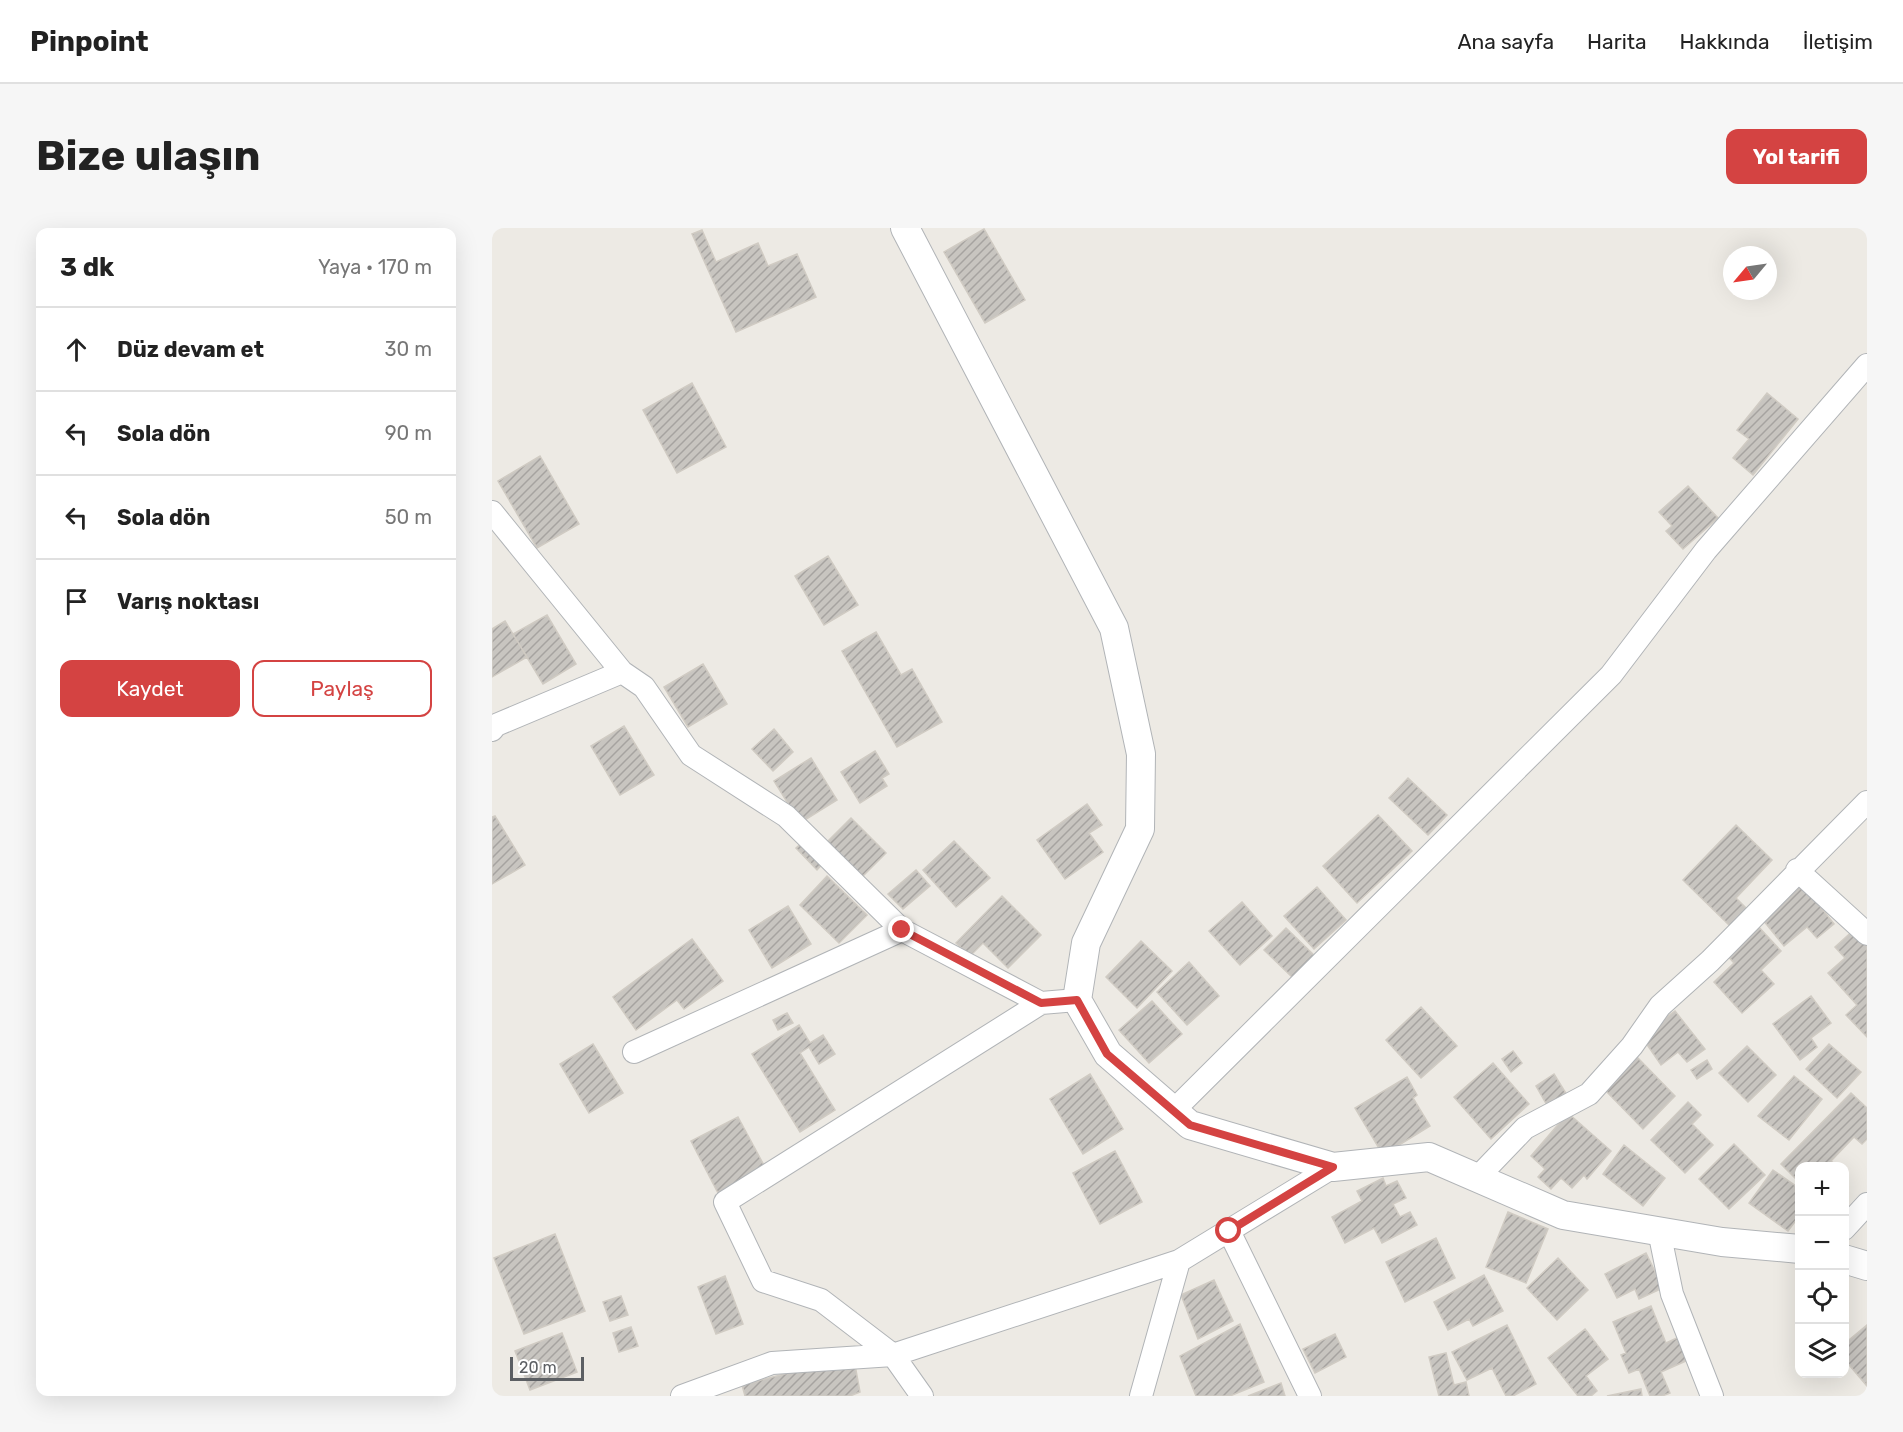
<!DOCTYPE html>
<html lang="tr">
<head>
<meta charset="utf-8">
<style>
  :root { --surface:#fff; --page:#f6f6f6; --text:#222; --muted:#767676; --line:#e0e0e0; --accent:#d44342 }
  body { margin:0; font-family:Rubik,sans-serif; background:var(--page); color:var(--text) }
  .controls { position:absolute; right:18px; bottom:18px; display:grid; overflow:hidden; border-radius:12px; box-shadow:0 6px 24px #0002 }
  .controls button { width:54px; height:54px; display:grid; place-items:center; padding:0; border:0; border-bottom:2px solid var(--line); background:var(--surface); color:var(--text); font:30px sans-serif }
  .compass { position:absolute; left:1231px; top:18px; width:54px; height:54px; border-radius:50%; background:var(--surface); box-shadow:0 6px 24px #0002; rotate:241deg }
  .scale { position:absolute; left:18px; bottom:15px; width:74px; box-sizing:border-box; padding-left:6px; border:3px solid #5c5f63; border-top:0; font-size:16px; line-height:21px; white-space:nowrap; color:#5c5f63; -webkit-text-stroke:4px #fff; paint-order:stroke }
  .stop { position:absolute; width:18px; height:18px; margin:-14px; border:4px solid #d44342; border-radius:50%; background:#fff }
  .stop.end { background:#d44342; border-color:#fff; box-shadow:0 2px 6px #0008 }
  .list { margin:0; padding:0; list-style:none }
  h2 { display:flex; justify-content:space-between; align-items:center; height:78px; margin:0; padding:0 24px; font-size:26px }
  h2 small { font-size:20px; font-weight:400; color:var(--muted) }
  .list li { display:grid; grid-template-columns:39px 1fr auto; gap:18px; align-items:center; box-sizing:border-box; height:84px; padding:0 24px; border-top:2px solid var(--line) }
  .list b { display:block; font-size:22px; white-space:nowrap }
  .list em { font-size:20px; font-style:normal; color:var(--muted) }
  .actions { display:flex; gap:12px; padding:18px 24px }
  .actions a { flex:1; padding:14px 0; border:2px solid var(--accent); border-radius:12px; text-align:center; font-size:21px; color:var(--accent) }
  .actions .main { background:var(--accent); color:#fff }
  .icon { flex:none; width:33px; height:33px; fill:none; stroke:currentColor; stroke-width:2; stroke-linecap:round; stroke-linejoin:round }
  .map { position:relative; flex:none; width:1375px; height:1168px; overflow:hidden; border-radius:12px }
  header { display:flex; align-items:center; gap:36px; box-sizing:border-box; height:84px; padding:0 30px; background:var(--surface); border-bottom:2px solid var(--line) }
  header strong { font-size:28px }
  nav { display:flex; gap:33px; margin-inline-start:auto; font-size:21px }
  .intro { display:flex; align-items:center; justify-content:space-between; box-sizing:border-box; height:144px; padding:0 36px }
  h1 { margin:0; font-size:42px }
  .button { padding:15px 27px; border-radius:12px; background:var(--accent); color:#fff; font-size:21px; font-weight:700 }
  main { display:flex; gap:36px; padding:0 36px }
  aside { flex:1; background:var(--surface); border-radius:12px; box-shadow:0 6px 24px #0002 }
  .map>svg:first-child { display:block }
  .building { fill:url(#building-hatch); stroke:#d0cbc3; stroke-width:1.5 }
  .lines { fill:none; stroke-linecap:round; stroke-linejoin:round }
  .minor-casing { stroke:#b1b4b7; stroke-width:24 }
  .tertiary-casing { stroke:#b1b4b7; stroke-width:30 }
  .minor { stroke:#fff; stroke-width:22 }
  .tertiary { stroke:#fff; stroke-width:28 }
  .route { stroke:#d44342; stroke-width:8 }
</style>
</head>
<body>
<header>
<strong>Pinpoint</strong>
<nav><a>Ana sayfa</a><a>Harita</a><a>Hakkında</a><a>İletişim</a></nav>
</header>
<div class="intro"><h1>Bize ulaşın</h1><a class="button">Yol tarifi</a></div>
<main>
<aside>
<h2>3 dk<small>Yaya · 170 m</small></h2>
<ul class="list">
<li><svg class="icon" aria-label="ahead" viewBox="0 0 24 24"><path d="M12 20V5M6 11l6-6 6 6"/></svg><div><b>Düz devam et</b></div><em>30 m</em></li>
<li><svg class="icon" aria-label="left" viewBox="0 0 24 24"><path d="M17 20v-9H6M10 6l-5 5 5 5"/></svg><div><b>Sola dön</b></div><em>90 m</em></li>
<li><svg class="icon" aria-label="left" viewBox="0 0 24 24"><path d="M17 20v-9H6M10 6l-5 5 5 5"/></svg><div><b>Sola dön</b></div><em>50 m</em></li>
<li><svg class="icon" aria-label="arrive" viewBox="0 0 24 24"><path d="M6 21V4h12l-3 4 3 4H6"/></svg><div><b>Varış noktası</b></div></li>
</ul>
<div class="actions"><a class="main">Kaydet</a><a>Paylaş</a></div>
</aside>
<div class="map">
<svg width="1375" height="1168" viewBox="0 0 1375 1168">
  <defs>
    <pattern id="building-hatch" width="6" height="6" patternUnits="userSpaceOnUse" patternTransform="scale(1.5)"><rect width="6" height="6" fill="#c8c5c0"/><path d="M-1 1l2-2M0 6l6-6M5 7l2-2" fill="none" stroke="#a6a3a0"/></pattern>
  </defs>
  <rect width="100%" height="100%" fill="#edeae4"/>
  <path class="building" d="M492 1 533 72 493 95 452 24Z
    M210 2 224 34 266 15 276 38 305 26 324 69 244 104 200 6Z
    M200 155 234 219 185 245 151 182Z
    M1275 165 1306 191 1261 247 1241 230 1257 211 1245 202Z
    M48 228 87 296 45 320 6 253Z
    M1196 258 1226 290 1191 321 1174 303 1180 298 1167 284Z
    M336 328 366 377 332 397 303 348Z
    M55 387 84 436 51 456 21 406Z
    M13 393 35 429 0 449V401Z
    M384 404 409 447 420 441 450 494 405 519 350 423Z
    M211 436 235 476 196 499 172 459Z
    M132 498 162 547 128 567 99 518Z
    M282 501 301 524 281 543 260 521Z
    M383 523 397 546 390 550 395 558 368 575 349 544Z
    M319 530 345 572 308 595 282 553Z
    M916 550 955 587 936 607 897 570Z
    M595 576 610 597 597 605 611 624 573 651 545 612Z
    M886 587 920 623 865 675 831 638Z
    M3 588 33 637 0 656V589Z
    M359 590 394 625 365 654 330 619Z
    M1244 597 1280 632 1244 670 1257 683 1240 700 1191 652Z
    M314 611 334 632 325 642 304 620Z
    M462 613 498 650 464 679 431 642Z
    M424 642 438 658 411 681 396 666Z
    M335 648 375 687 347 715 308 677Z
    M1308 653 1342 696 1325 710 1315 699 1292 718 1267 687Z
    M825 659 854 692 822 721 792 688Z
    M510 668 549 707 516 740 491 715 478 728 464 715Z
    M750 674 780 708 748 737 717 703Z
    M296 678 319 716 280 740 257 702Z
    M1264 696 1289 723 1269 742 1282 756 1250 785 1222 754 1242 735 1233 725Z
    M1366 698 1375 709V809L1354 787 1365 777 1336 745 1353 730 1343 719Z
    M794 700 825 730 803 752 772 722Z
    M200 711 231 753 192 781 185 772 144 802 121 769Z
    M649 713 680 743 645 780 614 749Z
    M697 734 727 768 695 797 665 764Z
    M1319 768 1339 795 1319 810 1325 819 1308 832 1281 796Z
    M660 773 690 806 657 835 627 802Z
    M929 779 965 818 929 850 894 812Z
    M1183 783 1213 821 1195 834 1186 824 1169 837 1149 808Z
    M295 785 301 795 286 802 281 792Z
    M307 797 318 815 331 807 343 826 327 836 317 819 308 825 343 882 308 904 260 826Z
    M101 816 131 865 97 885 68 836Z
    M1337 816 1369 844 1345 870 1314 841Z
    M1255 818 1284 847 1256 874 1227 845Z
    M1021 823 1030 835 1019 844 1010 831Z
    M1144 828 1183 868 1151 901 1111 860Z
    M1215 832 1220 841 1205 851 1199 842Z
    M1001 835 1037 876 999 911 962 869Z
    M598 846 631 901 591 926 558 871Z
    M1062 846 1075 867 1056 879 1044 858Z
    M1302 848 1330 871 1297 912 1266 888Z
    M915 849 925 867 921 870 938 898 891 927 863 880Z
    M1359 865 1375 880V911L1370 916 1362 909 1339 933 1345 938H1308V955L1289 936Z
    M1196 874 1209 887 1200 896 1221 917 1193 945 1159 912Z
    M1076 885 1119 923 1095 951 1092 947 1080 960 1069 950 1059 961 1046 949 1053 941 1039 928Z
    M246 889 274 941 226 965 199 913Z
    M1242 916 1273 947 1237 981 1207 951Z
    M1132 917 1173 950 1151 978 1111 946Z
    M623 923 650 974 608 996 581 945Z
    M1281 942 1308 961V987L1296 1003 1257 975Z
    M891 950 894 958 905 953 914 970 901 976 908 989 918 984 925 997 890 1015 882 1000 853 1015 840 989 870 973 865 963Z
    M1016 984 1056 1001 1034 1055 994 1039Z
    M63 1006 93 1083 32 1106 2 1030Z
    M944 1010 963 1050 913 1074 894 1034Z
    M1154 1025 1171 1060 1147 1071 1143 1061 1125 1070 1113 1046Z
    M1066 1030 1096 1062 1065 1092 1035 1060Z
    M992 1047 1011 1083 981 1098 977 1091 956 1102 942 1074Z
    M233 1048 251 1096 224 1106 206 1059Z
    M722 1052 741 1093 706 1111 689 1067Z
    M129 1068 136 1087 118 1093 111 1074Z
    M1159 1078 1174 1115 1187 1109 1196 1132 1169 1144 1178 1165 1170 1168H1158L1147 1141 1137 1145 1129 1127 1134 1125 1121 1094Z
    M748 1096 772 1154 738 1168H704L688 1128Z
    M1015 1097 1044 1156 1021 1168H1014L1000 1140 975 1152 960 1124Z
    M1375 1097V1158L1352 1131V1116Z
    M139 1099 146 1118 127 1124 121 1105Z
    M1093 1101 1116 1131 1094 1148 1105 1163 1099 1168H1086L1056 1130Z
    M70 1105 85 1144 38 1162 23 1123Z
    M843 1106 854 1129 823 1145 811 1121Z
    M954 1125 962 1157 974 1154 977 1168H947L937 1129Z
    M363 1137 368 1164 358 1168H253L250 1157 300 1144Z
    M789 1155 793 1168H756Z
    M1149 1161 1150 1168H1115Z"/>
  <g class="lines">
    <defs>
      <path id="minor" d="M0 284 130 444 4 497 0 502
        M130 444 152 459 199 527 294 588 410 702 549 775 585 772
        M1305 642 1375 706
        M142 824 410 702
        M682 882 1119 447 1214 322 1375 137
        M985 950 1033 900 1097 866 1140 818 1168 778 1218 733 1375 574
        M1352 1001 1375 976
        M737 1003 818 1168
        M1167 1003 1180 1066 1220 1168
        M190 1168 280 1135 401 1127 687 1033 841 939
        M430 1168 401 1127 329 1072 271 1053 233 974 549 775
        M649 1168 687 1033"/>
      <path id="tertiary" d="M413 0 622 400 649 526 648 601 594 715 585 772 616 826 698 897 841 939 937 929 1071 987 1230 1014 1308 1021
        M1352 1031 1375 1038"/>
    </defs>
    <use href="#minor" class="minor-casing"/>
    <use href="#tertiary" class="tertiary-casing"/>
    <use href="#minor" class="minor"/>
    <use href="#tertiary" class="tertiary"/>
  </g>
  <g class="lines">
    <path class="route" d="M410 702 549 775 585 772 615 826 698 897 841 939 737 1003"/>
  </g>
</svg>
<div class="controls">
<button>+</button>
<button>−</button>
<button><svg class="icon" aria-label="locate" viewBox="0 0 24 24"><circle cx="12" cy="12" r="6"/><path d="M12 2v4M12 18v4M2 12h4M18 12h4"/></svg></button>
<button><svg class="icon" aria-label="layers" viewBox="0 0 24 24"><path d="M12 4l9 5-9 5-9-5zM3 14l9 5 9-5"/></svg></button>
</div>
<svg class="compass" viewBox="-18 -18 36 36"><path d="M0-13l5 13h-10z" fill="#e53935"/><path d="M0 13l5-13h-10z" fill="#767676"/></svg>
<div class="scale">20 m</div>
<div class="stop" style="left:737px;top:1003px"></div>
<div class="stop end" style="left:410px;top:702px"></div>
</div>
</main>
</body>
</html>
